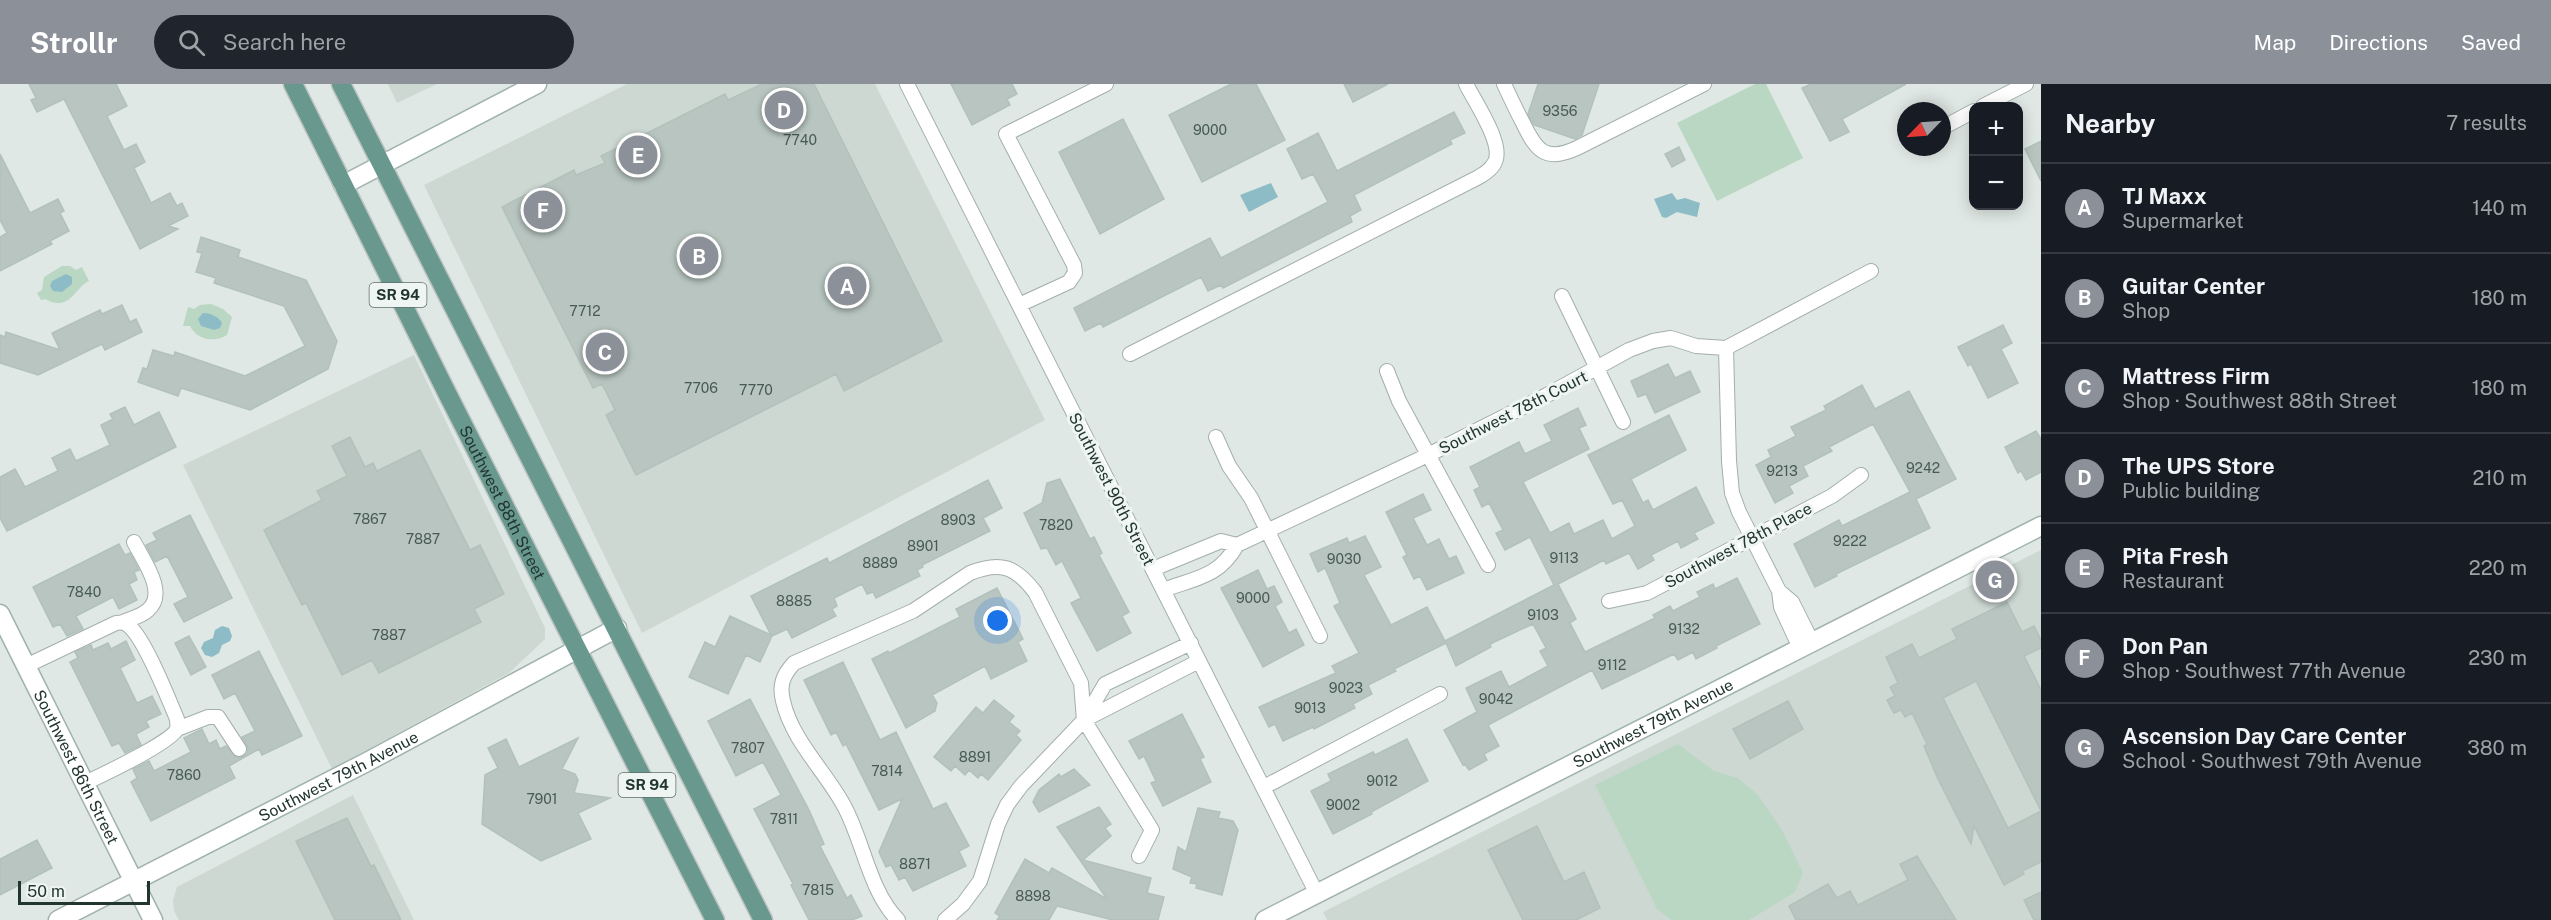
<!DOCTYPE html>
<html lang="en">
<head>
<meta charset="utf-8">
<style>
  :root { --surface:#171b24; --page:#20242c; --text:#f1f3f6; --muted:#9ea1a6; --line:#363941; --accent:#8c9099 }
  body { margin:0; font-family:"Public Sans",sans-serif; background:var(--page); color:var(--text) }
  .controls { position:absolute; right:18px; top:18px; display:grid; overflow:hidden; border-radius:12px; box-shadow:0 3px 15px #0003 }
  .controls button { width:54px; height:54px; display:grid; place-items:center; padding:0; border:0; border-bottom:2px solid var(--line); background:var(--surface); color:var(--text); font:30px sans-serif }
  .compass { position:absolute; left:1897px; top:18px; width:54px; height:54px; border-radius:50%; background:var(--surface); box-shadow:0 3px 15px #0003; rotate:245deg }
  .scale { position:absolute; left:18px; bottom:15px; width:132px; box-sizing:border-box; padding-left:6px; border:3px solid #223631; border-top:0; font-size:16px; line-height:21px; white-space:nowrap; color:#223631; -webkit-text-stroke:4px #eff5f2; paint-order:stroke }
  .you { position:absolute; left:998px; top:537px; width:21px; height:21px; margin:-15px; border:4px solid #fff; border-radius:50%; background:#1a73e8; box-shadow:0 0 0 9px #1a73e833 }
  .badge { display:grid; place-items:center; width:39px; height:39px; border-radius:50%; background:var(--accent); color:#fff; font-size:20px; font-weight:700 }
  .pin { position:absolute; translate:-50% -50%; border:3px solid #fff; box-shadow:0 2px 6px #0006 }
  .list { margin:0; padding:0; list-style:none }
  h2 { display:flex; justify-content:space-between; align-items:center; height:78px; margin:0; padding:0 24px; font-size:26px }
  h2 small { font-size:20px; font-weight:400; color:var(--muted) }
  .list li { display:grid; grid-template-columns:39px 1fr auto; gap:18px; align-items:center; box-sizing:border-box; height:90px; padding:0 24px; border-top:2px solid var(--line) }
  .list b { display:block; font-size:22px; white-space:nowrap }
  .list p { margin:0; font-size:20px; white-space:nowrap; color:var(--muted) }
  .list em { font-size:20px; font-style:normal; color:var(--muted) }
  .icon { flex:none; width:33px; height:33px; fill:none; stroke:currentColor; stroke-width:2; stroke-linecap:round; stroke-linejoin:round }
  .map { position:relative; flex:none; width:2041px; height:836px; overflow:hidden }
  header { display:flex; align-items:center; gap:36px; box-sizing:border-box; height:84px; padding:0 30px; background:var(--accent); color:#fff }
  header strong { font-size:28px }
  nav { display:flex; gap:33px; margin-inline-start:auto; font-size:21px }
  .search { width:420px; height:54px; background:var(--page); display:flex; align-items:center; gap:15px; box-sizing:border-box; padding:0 21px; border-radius:33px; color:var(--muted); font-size:22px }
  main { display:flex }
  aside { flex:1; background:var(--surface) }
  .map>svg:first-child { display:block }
  .built { fill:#cdd8d3 }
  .green { fill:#bad7c3 }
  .water { fill:#8dbcc7 }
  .building { fill:#b8c5c0; stroke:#b2c1bb; stroke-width:1.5 }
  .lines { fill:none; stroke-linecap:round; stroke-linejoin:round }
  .street-casing { stroke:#a3afab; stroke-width:16 }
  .secondary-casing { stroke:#9fb2ac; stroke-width:21 }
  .primary-casing { stroke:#bdc3c1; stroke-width:21 }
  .street { stroke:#fff; stroke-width:14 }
  .secondary { stroke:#fff; stroke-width:18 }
  .primary { stroke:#68988e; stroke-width:18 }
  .labels { text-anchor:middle; stroke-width:6; stroke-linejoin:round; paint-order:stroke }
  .number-label { font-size:14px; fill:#485a55 }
  .shield { fill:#eff5f2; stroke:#606f6b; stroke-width:1.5 }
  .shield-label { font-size:15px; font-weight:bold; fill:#223631 }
  .street-label { font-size:16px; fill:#223631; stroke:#eff5f2 }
</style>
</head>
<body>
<header>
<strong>Strollr</strong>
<div class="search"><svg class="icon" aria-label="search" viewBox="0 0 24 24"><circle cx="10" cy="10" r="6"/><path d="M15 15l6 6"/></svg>Search here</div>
<nav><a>Map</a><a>Directions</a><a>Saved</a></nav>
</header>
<main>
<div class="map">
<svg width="2041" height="836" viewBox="0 0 2041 836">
  <rect width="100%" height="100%" fill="#dfe8e4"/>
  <path class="built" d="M388 0H437L397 19Z
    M627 0H875L1045 336 642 549 424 101Z
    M414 271 545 544V555L509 589 332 685 183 381Z
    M2041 466V836H1327L1323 828Z
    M353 711 414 836H179L174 827 173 816 177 803Z"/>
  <path class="green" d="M1755 0H1766L1803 74 1717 117 1677 39Z
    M62 182H70L76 186 82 183 89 197C75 203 70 229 45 215L41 216 37 209 42 206 44 193Z
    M211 220 223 225 232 233 227 251C214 259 197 256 190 242H183L188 223 194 225 200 221Z
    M1678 660 1714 687 1738 694 1758 711 1782 746 1803 789 1795 808 1749 836H1671L1657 825 1595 701Z"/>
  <path class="water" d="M1271 99 1278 113 1249 128 1240 111Z
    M1672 109 1677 116 1685 114 1700 119 1697 133 1677 128 1666 134 1662 133 1654 115Z
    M66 190 72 193V200L62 208 53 207 50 202 52 197Z
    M203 229C210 229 218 232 222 239L220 244 214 246 201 242 198 235Z
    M222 542 229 544 232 552 230 557 222 561 219 569 212 573 205 571 201 564 204 558 213 554 215 546Z"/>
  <path class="building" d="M29 0H116L127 22 107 32 124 66 136 60 145 78 134 84 151 119 170 109 177 122 182 119 188 132 168 142 178 145 140 165 64 15 37 28 31 16 36 14Z
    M762 0H814L942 257 844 307 836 290 636 391 606 331 615 326 602 300 593 304 502 123 574 86 576 91 605 79 601 72 725 10 728 16Z
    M951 0H1012L1017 10 1007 15 1010 21 972 41Z
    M1231 0H1256L1285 56 1202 98 1169 31Z
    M1344 0H1388L1353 18Z
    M1538 0H1599L1582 51 1575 55 1534 41 1528 30Z
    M1811 0H1906L1842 35 1849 48 1830 57 1802 4Z
    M1454 28 1465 49 1450 56 1452 60 1354 111 1361 126 1350 132 1352 138 1223 204 1221 201 1208 207 1201 193 1103 243 1101 239 1085 247 1074 224 1210 154 1221 174 1328 118 1313 90 1302 95 1287 65 1318 49 1337 87Z
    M1123 35 1164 115 1100 150 1059 68Z
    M2041 57V97L2025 65Z
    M1679 63 1685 76 1672 83 1665 70Z
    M0 70 30 129 58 115 64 127 60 129 69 147 50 157 52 160 0 187V153L7 149 0 136Z
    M201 153 240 166 238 173 306 196 337 257 328 285 250 326 181 304 178 312 138 298 143 284 147 285 153 266 174 272 175 268 245 292 305 262 284 222 214 199 216 194 196 188 202 169 197 168Z
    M122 221 130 238 136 235 142 248 105 266 102 260 38 291 0 279V251L5 253 6 248 60 266 52 249 100 226 102 230Z
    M2003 241 2012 259 2001 265 2018 299 1988 314 1971 280 1968 282 1958 263Z
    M1668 280 1675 294 1690 287 1700 308 1655 329 1646 310 1638 313 1631 297Z
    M1862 301 1875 325 1909 307 1956 395 1916 415 1930 444 1836 490 1837 492 1815 503 1794 460 1839 436 1842 442 1910 408 1873 340 1829 363 1832 367 1803 382 1808 392 1789 402 1793 409 1775 419 1756 381 1771 373 1768 366 1796 352 1791 343 1826 326 1824 322Z
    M125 323 134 341 159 328 176 363 7 447 0 434V393L15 385 25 403 58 387 52 374 70 365 76 377 110 361 101 341 113 335 110 330Z
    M1578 324 1586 341 1579 344 1589 365 1523 398 1550 449 1569 439 1574 450 1603 436 1612 455 1635 442 1622 416 1613 420 1588 371 1669 331 1686 366 1631 395 1643 419 1648 416 1653 426 1696 403 1714 439 1694 449 1698 455 1681 464 1678 457 1651 471 1654 476 1638 485 1629 469 1606 480 1604 476 1558 500 1576 535 1570 539 1585 568 1655 534 1653 531 1670 522 1673 527 1700 513 1697 508 1713 500 1715 505 1737 494 1760 540 1716 562 1717 564 1696 575 1693 568 1678 576 1674 570 1602 605 1592 586 1488 641 1499 662 1484 670 1487 676 1469 686 1465 680 1463 681 1444 646 1477 628 1466 604 1501 587 1509 603 1548 582 1540 567 1546 564 1533 540 1490 560 1491 563 1456 582 1446 559 1394 585 1396 587 1368 601 1372 610 1353 620 1355 624 1314 645 1313 643 1283 657 1275 640 1269 643 1259 623 1336 589 1332 582 1359 569 1334 522 1340 519 1325 484 1318 488 1310 470 1347 454 1349 459 1365 452 1381 483 1364 491 1391 541 1427 523 1445 557 1554 501 1530 453 1505 466 1496 449 1503 446 1489 419 1482 423 1474 406 1480 403 1470 383 1519 358 1525 370 1552 357 1544 341Z
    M2036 347 2041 355V388L2026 396 2021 387 2018 389 2005 363Z
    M350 353 365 383 373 379 377 387 420 366 470 466 480 461 504 510 474 525 481 538 379 589 372 576 342 591 306 519 302 521 264 446 322 416 317 407 347 392 332 362Z
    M1060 395 1090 455 1094 453 1102 469 1099 471 1129 528 1122 532 1131 549 1097 567 1071 519 1081 514 1062 477 1056 481 1047 464 1041 465 1024 429 1042 419 1047 399Z
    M988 396 1002 424 983 434 990 447 922 481 923 483 917 486 920 492 876 514 873 508 867 510 862 500 834 514 837 522 832 525 836 532 792 554 787 545 772 552 760 578 746 571 728 610 689 593 705 558 715 563 730 532 771 551 751 512 827 474 829 479Z
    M1423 410 1431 426 1413 434 1427 461 1439 455 1449 475 1456 472 1464 489 1427 506 1420 492 1414 495 1403 473 1407 471 1386 428Z
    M190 431 232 514 184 538 174 520 188 513 167 472 155 478 146 461 157 456 153 449Z
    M119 460 125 471 130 469 139 486 134 488 137 496 129 500 137 516 119 525 113 513 76 532 83 545 67 552 60 540 53 543 33 503Z
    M1258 486 1267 505 1274 502 1282 518 1275 522 1289 549 1296 545 1304 561 1263 583 1221 504Z
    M997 504 1023 555 1018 558 1027 577 991 595 985 582 932 611 937 619 935 627 906 644 872 575 888 567 889 569 960 533 956 525Z
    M2007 518 2022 548 2034 542 2041 556V564L2024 572 2041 606V727L1976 597 1943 614 2008 744 2041 727V778L2022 787 2024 790 2004 801 1974 742 1971 760 1938 695 1924 662 1927 660 1912 629 1905 633 1901 626 1894 629 1887 616 1895 612 1890 603 1898 599 1886 573 1912 560 1919 574 1957 555 1952 545Z
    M189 552 206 583 191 591 175 559Z
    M126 557 135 576 120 584 137 619 152 612 161 630 146 637 149 643 136 650 141 661 125 669 119 659 112 662 70 578 78 574 75 568 91 561 93 566 108 559 111 565Z
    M259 567 302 652 262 671 259 665 229 682 235 694 151 737 131 698 137 694 133 685 149 677 154 687 191 668 184 654 202 645 209 660 216 656 220 665 226 662 236 673 240 674 247 670 248 664 242 653 255 647 235 609 224 615 212 591Z
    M843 578 880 656 896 648 933 725 946 719 969 762 959 767 966 782 913 807 905 793 899 796 891 781 886 783 879 768 902 715 879 726 846 660 843 662 836 648 831 651 804 596Z
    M750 615 809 726 824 760 820 762 847 814 851 811 862 832 852 836H809L791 801 793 800 754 725 781 711 763 678 736 692 708 637Z
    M994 616 1014 632 1009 638 1020 647 1016 651 1021 656 988 696 981 690 978 694 969 686 965 691 955 682 951 687 934 673 976 623 983 629Z
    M1788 617 1803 645 1750 675 1733 645Z
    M1182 630 1204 673 1200 675 1211 698 1163 722 1151 699 1156 697 1144 672 1139 675 1129 657Z
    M578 654 562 685 575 690 578 696 574 709 610 714 578 729 591 755 541 777 482 740 485 691 498 684 488 664 506 655 519 683Z
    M1407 655 1428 697 1371 728 1372 730 1333 750 1311 707 1331 697 1328 690 1373 668 1375 671Z
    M1074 685 1090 701 1039 728 1033 718 1039 706 1059 690 1061 693Z
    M1099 723 1111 740 1105 744 1111 752 1083 776 1151 794 1147 809 1164 813 1158 836H1113L1057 822 1049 836H997L1000 832 995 829 1025 775 1049 789 1052 784 1107 815 1057 743Z
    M1198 724 1220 728 1218 734 1233 737 1238 746 1222 811 1196 804 1197 800 1190 799 1192 793 1173 785 1178 763 1186 768Z
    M347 734 371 782 374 781 401 836H335L296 757Z
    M1537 742 1564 798 1584 788 1600 824 1576 836H1523L1488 766Z
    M37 756 52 784 0 811V775Z
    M1917 772 1956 836H1796L1789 822 1828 800 1837 814 1850 807 1858 821 1908 796 1900 780Z
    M2041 808V836H2034L2024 816Z"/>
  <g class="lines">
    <defs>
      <path id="street" d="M907 0 1317 810
        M1504 0C1510 13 1516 26 1523 39 1536 66 1545 79 1577 64L1704 0
        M1983 22 2026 0
        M1942 44 1974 27
        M1562 212 1623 338
        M1019 221 1069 198 1075 189 1074 181 1006 50 1106 0
        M1726 264 1729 377 1732 409 1739 428 1779 507
        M1130 270 1477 94C1484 90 1491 86 1495 78 1504 60 1475 18 1466 0
        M1387 287 1399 317 1488 481
        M1216 353 1229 382 1251 414 1320 552
        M1153 485 1221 457 1237 461
        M1163 506C1196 494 1219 493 1237 461L1428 371 1547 311 1629 266 1653 257 1671 254 1696 262 1726 264 1871 187
        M1609 517 1647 509 1832 412 1861 391
        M123 538C130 535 142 532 148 526 168 509 143 476 134 458
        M1800 564 1781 523 1779 507 1792 518 1812 558
        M26 582 116 539C121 538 124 538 129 542 145 555 168 614 177 635 177 639 178 642 177 645 172 658 100 692 85 699
        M1086 635 1199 577
        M177 645 208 633H218L239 665
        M1264 703 1440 610
        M898 836C869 807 863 755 843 720 824 686 792 656 783 617 779 601 783 591 794 579L913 527 970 489C1000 477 1015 482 1035 508L1081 599 1084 636 1152 746 1139 772
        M945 836 963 820 980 797 998 740 1007 721 1021 702 1084 636 1105 600 1191 559"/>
      <g id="secondary">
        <path d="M343 101 537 0"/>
        <path id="s1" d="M0 530 153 836"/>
        <path id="s2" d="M58 836 365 679 617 544"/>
        <path id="s3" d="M1265 836 2041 442"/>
      </g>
      <g id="primary">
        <path id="s4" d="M293 0 448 311 715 836"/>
        <path d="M341 0 763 836"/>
      </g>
    </defs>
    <use href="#street" class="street-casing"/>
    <use href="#secondary" class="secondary-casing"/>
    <use href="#primary" class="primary-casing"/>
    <use href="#street" class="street"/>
    <use href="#secondary" class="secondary"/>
    <use href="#primary" class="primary"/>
  </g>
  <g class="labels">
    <g class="number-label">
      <text x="1560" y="32">9356</text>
      <text x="1210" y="51">9000</text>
      <text x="800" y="61">7740</text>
      <text x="585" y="232">7712</text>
      <text x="701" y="309">7706</text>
      <text x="756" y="311">7770</text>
      <text x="1923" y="389">9242</text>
      <text x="1782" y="392">9213</text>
      <text x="370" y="440">7867</text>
      <text x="958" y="441">8903</text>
      <text x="1056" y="446">7820</text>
      <text x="423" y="460">7887</text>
      <text x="1850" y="462">9222</text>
      <text x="923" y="467">8901</text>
      <text x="1564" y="479">9113</text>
      <text x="1344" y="480">9030</text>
      <text x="880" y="484">8889</text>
      <text x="84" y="513">7840</text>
      <text x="1253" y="519">9000</text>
      <text x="794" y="522">8885</text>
      <text x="1543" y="536">9103</text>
      <text x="1684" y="550">9132</text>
      <text x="389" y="556">7887</text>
      <text x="1612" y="586">9112</text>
      <text x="1346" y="609">9023</text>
      <text x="1496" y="620">9042</text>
      <text x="1310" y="629">9013</text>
      <text x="748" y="669">7807</text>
      <text x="975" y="678">8891</text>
      <text x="887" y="692">7814</text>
      <text x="184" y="696">7860</text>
      <text x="1382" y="702">9012</text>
      <text x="542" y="720">7901</text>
      <text x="1343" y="726">9002</text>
      <text x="784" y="740">7811</text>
      <text x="915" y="785">8871</text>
      <text x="818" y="811">7815</text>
      <text x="1033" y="817">8898</text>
    </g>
    <g class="shield">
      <rect x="369.5" y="199" width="57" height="24" rx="4.5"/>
      <rect x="618.5" y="689" width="57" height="24" rx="4.5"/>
    </g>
    <g class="shield-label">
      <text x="398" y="216">SR 94</text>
      <text x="647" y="706">SR 94</text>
    </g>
    <g class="street-label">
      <text transform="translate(1513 328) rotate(-27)" y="6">Southwest 78th Court</text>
      <text transform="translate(1112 405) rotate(63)" y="6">Southwest 90th Street</text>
      <text dy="6" stroke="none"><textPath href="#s4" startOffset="468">Southwest 88th Street</textPath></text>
      <text transform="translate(1738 461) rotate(-28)" y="6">Southwest 78th Place</text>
      <text dy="6" stroke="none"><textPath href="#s3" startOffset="435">Southwest 79th Avenue</textPath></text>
      <text dy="6" stroke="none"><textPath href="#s1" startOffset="171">Southwest 86th Street</textPath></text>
      <text dy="6" stroke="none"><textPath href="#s2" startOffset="315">Southwest 79th Avenue</textPath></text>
    </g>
  </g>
</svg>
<div class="controls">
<button>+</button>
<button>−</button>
</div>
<svg class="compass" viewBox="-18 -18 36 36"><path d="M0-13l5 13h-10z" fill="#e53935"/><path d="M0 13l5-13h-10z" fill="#9ea1a6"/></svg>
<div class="scale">50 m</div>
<div class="you"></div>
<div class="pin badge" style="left:847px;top:202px">A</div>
<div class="pin badge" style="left:699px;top:172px">B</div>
<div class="pin badge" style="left:605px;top:268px">C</div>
<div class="pin badge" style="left:784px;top:26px">D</div>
<div class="pin badge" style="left:638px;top:71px">E</div>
<div class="pin badge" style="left:543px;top:126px">F</div>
<div class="pin badge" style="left:1995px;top:496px">G</div>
</div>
<aside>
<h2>Nearby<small>7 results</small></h2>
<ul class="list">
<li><span class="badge">A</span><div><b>TJ Maxx</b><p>Supermarket</p></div><em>140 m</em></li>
<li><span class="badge">B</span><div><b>Guitar Center</b><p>Shop</p></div><em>180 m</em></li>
<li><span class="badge">C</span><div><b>Mattress Firm</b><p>Shop · Southwest 88th Street</p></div><em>180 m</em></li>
<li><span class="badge">D</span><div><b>The UPS Store</b><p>Public building</p></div><em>210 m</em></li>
<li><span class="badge">E</span><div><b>Pita Fresh</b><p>Restaurant</p></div><em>220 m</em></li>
<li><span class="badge">F</span><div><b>Don Pan</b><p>Shop · Southwest 77th Avenue</p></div><em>230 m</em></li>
<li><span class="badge">G</span><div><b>Ascension Day Care Center</b><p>School · Southwest 79th Avenue</p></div><em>380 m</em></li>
</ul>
</aside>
</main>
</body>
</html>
